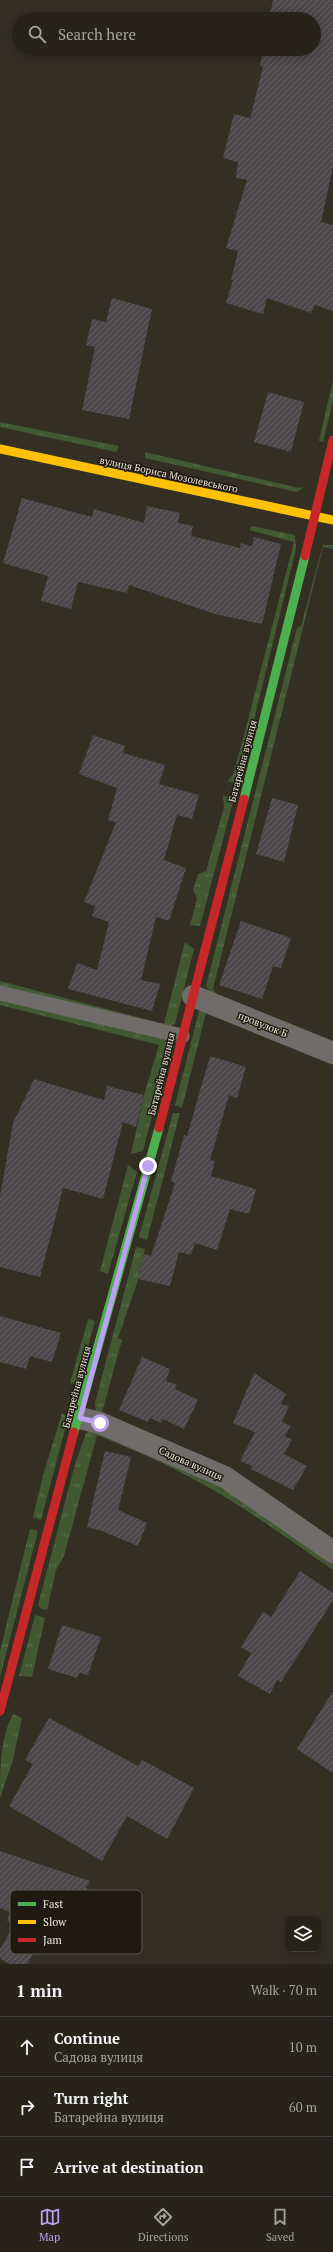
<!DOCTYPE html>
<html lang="en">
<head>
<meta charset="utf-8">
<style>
  :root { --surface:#27231a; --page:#332f27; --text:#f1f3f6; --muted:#a4a4a2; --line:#434039; --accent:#bca0f2 }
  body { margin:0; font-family:"PT Serif",serif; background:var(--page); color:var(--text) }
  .controls { position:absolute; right:12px; bottom:12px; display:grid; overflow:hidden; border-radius:8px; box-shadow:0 2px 10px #0003 }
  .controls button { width:36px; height:36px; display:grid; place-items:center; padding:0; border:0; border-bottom:1px solid var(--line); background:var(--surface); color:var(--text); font:20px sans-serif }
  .stop { position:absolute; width:12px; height:12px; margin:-9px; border:3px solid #bca0f2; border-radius:50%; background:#fff }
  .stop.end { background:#bca0f2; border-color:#fff; box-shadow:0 1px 4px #0008 }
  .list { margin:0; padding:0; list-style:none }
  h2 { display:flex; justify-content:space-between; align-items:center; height:52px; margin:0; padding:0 16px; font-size:17px }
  h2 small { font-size:13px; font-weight:400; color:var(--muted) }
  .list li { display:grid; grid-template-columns:26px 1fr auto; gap:12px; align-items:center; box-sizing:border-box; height:60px; padding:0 16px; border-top:1px solid var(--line) }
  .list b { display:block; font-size:15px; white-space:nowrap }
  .list p { margin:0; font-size:13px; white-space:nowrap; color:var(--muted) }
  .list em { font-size:13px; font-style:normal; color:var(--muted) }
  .icon { flex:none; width:22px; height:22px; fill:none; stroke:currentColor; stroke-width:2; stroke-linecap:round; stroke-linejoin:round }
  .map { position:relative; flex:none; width:333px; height:1964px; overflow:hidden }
  .search { position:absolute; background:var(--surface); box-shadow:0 2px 10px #0003; left:12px; right:12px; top:12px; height:44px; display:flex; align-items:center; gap:10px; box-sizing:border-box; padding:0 14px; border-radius:22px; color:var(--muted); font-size:15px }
  .sheet { height:232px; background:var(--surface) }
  nav { display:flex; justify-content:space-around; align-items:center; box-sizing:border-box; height:56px; border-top:1px solid var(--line); background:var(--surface); font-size:11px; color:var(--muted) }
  nav a { display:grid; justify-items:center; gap:2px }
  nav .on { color:var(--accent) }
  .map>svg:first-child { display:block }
  .grass { fill:url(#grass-tufts) }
  .building { fill:url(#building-hatch) }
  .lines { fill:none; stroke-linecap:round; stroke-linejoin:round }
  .lane { stroke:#706c6a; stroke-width:15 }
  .street { stroke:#706c6a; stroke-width:22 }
  .fast { stroke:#4caf50; stroke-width:9 }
  .slow { stroke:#ffc107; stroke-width:9 }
  .jam { stroke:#c62828; stroke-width:9 }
  .route { stroke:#bca0f2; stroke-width:5 }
  .labels { text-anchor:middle; stroke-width:3; stroke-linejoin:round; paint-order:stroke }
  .street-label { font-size:10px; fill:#eee9dc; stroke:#1e1a11 }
  .key { fill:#1e1a11; stroke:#5c584e; stroke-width:1 }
  .key-label { font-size:11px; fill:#eee9dc }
</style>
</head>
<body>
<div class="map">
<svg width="333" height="1964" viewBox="0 0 333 1964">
  <defs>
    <pattern id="grass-tufts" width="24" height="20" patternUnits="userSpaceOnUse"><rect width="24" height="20" fill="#415832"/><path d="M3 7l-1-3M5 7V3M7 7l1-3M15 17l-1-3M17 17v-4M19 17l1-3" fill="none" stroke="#5d704f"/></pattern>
    <pattern id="building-hatch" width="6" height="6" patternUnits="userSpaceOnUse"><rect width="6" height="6" fill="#4b474b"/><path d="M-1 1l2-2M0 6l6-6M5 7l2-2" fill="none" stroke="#656264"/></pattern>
  </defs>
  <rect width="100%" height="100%" fill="#342f23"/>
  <path class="grass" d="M333 380V401L323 442 319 441Z
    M0 422 119 446 116 452 0 427Z
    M145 452 299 488 304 487 297 492 145 458Z
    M252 526 295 535 296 549 238 784 227 781 233 775 243 739 294 542 249 530Z
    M323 545H333V549L323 547 213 989 220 998 212 994 206 986 297 628 301 626Z
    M223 796 234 798 200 926 190 925 197 898 193 890 198 874 206 871 224 807Z
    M185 942 194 949 175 1024 166 1027 0 986V981L164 1024Z
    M0 996 163 1038 166 1041 167 1057 143 1151 131 1154 144 1095 159 1045 0 1005Z
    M207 1008 333 1060V1065L206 1013 182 1108 175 1105 199 1011Z
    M173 1113H180L147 1240 139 1237Z
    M128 1165 137 1172 108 1274 100 1271Z
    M136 1247 145 1249 137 1283 118 1338 122 1340 102 1412 96 1411 95 1403Z
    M88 1319 95 1321 78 1384 70 1383Z
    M62 1413 68 1418 41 1520 33 1517 44 1472Z
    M97 1429 202 1475 283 1528 333 1563V1570C288 1539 245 1507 197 1481 165 1463 131 1449 97 1435L64 1556 56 1570 47 1610 41 1609 38 1605 75 1464 86 1433Z
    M30 1529 38 1531 0 1677V1651Z
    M35 1615 45 1618 32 1677 19 1676Z
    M13 1714 22 1718 13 1760 0 1798C0 1770 0 1738 13 1714Z"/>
  <path class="building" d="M273 0H333V167L321 222 333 225V311L315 305 311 313 267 298 263 314 226 303 233 280H231L238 251 226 248 247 180 236 178 238 162 223 158 234 114 250 118 263 67 260 66 263 49H314V19H269Z
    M112 298 152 309 129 419 82 410 95 347 86 345 92 319 106 322Z
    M268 392 304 402 291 452 254 442Z
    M22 498 92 517 94 509 144 523 147 506 180 513 178 523 193 526 191 536 240 548 241 543 252 546 254 537 281 544 262 624 215 614 129 585 127 593 78 582 71 609 41 601 48 576 3 563Z
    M93 735 125 746 123 753 165 765 159 784 199 795 192 819 177 815 164 860 186 868 169 921 156 917 141 980 160 984 152 1011 68 989 77 963 97 970 109 922 92 916 95 906 84 902 116 822 108 820 117 788 79 774Z
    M272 798 298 805 284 862 256 854Z
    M241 921 291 938 281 968 273 966 262 999 219 985Z
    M210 1056 246 1067 237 1098 229 1095 210 1160 215 1161 211 1176 256 1189 249 1214 230 1209 217 1250 195 1243 191 1255 179 1252 170 1286 138 1279 144 1254 151 1256 175 1183 171 1181 184 1135 187 1136Z
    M34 1079 104 1100 107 1086 144 1095 136 1127 123 1122 103 1199 63 1188 40 1277 0 1267V1196L13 1123Z
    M0 1316 61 1333 52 1362 30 1356 26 1369 0 1362Z
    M142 1357 170 1369 166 1381 177 1385 175 1389 198 1400 184 1429 163 1419 161 1423 150 1418 148 1422 119 1410Z
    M254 1373 286 1394 281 1404 289 1406 282 1422 291 1426 285 1436 292 1440 284 1454 307 1466 293 1490 251 1469 252 1466 240 1461 255 1432 233 1423Z
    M105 1451 131 1457 118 1510 147 1523 138 1546 102 1531 87 1527Z
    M300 1571 333 1593V1600L281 1682 277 1680 270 1694 238 1676 251 1653 241 1647 263 1612 271 1617Z
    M62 1625 101 1637 88 1675 79 1673 77 1678 48 1669Z
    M333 1691V1773L297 1749Z
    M49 1718 138 1766 142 1760 194 1788 167 1839 127 1816 102 1861 9 1806 33 1764 25 1760Z
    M0 1851 90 1881 86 1888 92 1892 60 1952 41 1942 27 1964H9L0 1958V1949L15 1924 7 1921 10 1912 0 1908Z"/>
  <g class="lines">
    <path class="lane" d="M0 993 182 1036"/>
    <path class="street" d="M193 996 333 1053
      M80 1418 100 1423 225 1477 333 1552"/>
    <path class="fast" d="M244 799 305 556
      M74 1432 159 1128"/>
    <path class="slow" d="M0 449 333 520"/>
    <path class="jam" d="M305 556 333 440
      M159 1128 244 799
      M0 1711 74 1432"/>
  </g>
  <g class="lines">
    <path class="route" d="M100 1423 80 1418 148 1166"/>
  </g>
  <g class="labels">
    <g class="street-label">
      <text transform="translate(169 474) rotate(12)" y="4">вулиця Бориса Мозолевського</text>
      <text transform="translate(242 761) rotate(-75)" y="4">Батарейна вулиця</text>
      <text transform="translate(263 1024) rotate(22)" y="4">провулок Б</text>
      <text transform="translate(161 1074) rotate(-76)" y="4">Батарейна вулиця</text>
      <text transform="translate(76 1387) rotate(-75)" y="4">Батарейна вулиця</text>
      <text transform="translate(191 1463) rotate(24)" y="4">Садова вулиця</text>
    </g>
  </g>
  <rect x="10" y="1890" width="132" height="64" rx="6" class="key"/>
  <rect x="18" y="1902" width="18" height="4" fill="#4caf50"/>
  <rect x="18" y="1920" width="18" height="4" fill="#ffc107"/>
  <rect x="18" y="1938" width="18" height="4" fill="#c62828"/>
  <g class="key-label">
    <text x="43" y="1908">Fast</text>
    <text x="43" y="1926">Slow</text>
    <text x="43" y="1944">Jam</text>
  </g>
</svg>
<div class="controls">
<button><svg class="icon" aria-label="layers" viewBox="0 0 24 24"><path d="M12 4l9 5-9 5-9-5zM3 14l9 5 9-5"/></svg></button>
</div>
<div class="stop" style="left:100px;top:1423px"></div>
<div class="stop end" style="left:148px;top:1166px"></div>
<div class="search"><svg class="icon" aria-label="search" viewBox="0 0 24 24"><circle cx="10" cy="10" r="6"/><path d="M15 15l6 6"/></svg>Search here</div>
</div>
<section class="sheet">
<h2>1 min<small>Walk · 70 m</small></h2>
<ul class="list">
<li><svg class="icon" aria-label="ahead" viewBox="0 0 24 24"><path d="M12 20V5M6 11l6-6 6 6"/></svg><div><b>Continue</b><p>Садова вулиця</p></div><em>10 m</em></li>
<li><svg class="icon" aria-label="right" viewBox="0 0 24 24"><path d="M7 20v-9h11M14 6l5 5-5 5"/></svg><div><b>Turn right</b><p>Батарейна вулиця</p></div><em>60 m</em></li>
<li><svg class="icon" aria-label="arrive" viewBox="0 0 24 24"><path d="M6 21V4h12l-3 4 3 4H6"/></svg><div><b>Arrive at destination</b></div></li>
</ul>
</section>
<nav>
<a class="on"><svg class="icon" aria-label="map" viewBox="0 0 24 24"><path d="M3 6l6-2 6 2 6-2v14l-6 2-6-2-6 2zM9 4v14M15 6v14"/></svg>Map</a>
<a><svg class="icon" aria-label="directions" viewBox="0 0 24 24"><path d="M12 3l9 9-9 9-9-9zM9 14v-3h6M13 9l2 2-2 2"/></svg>Directions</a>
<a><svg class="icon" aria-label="saved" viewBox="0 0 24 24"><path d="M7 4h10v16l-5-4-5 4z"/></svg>Saved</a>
</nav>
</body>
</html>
